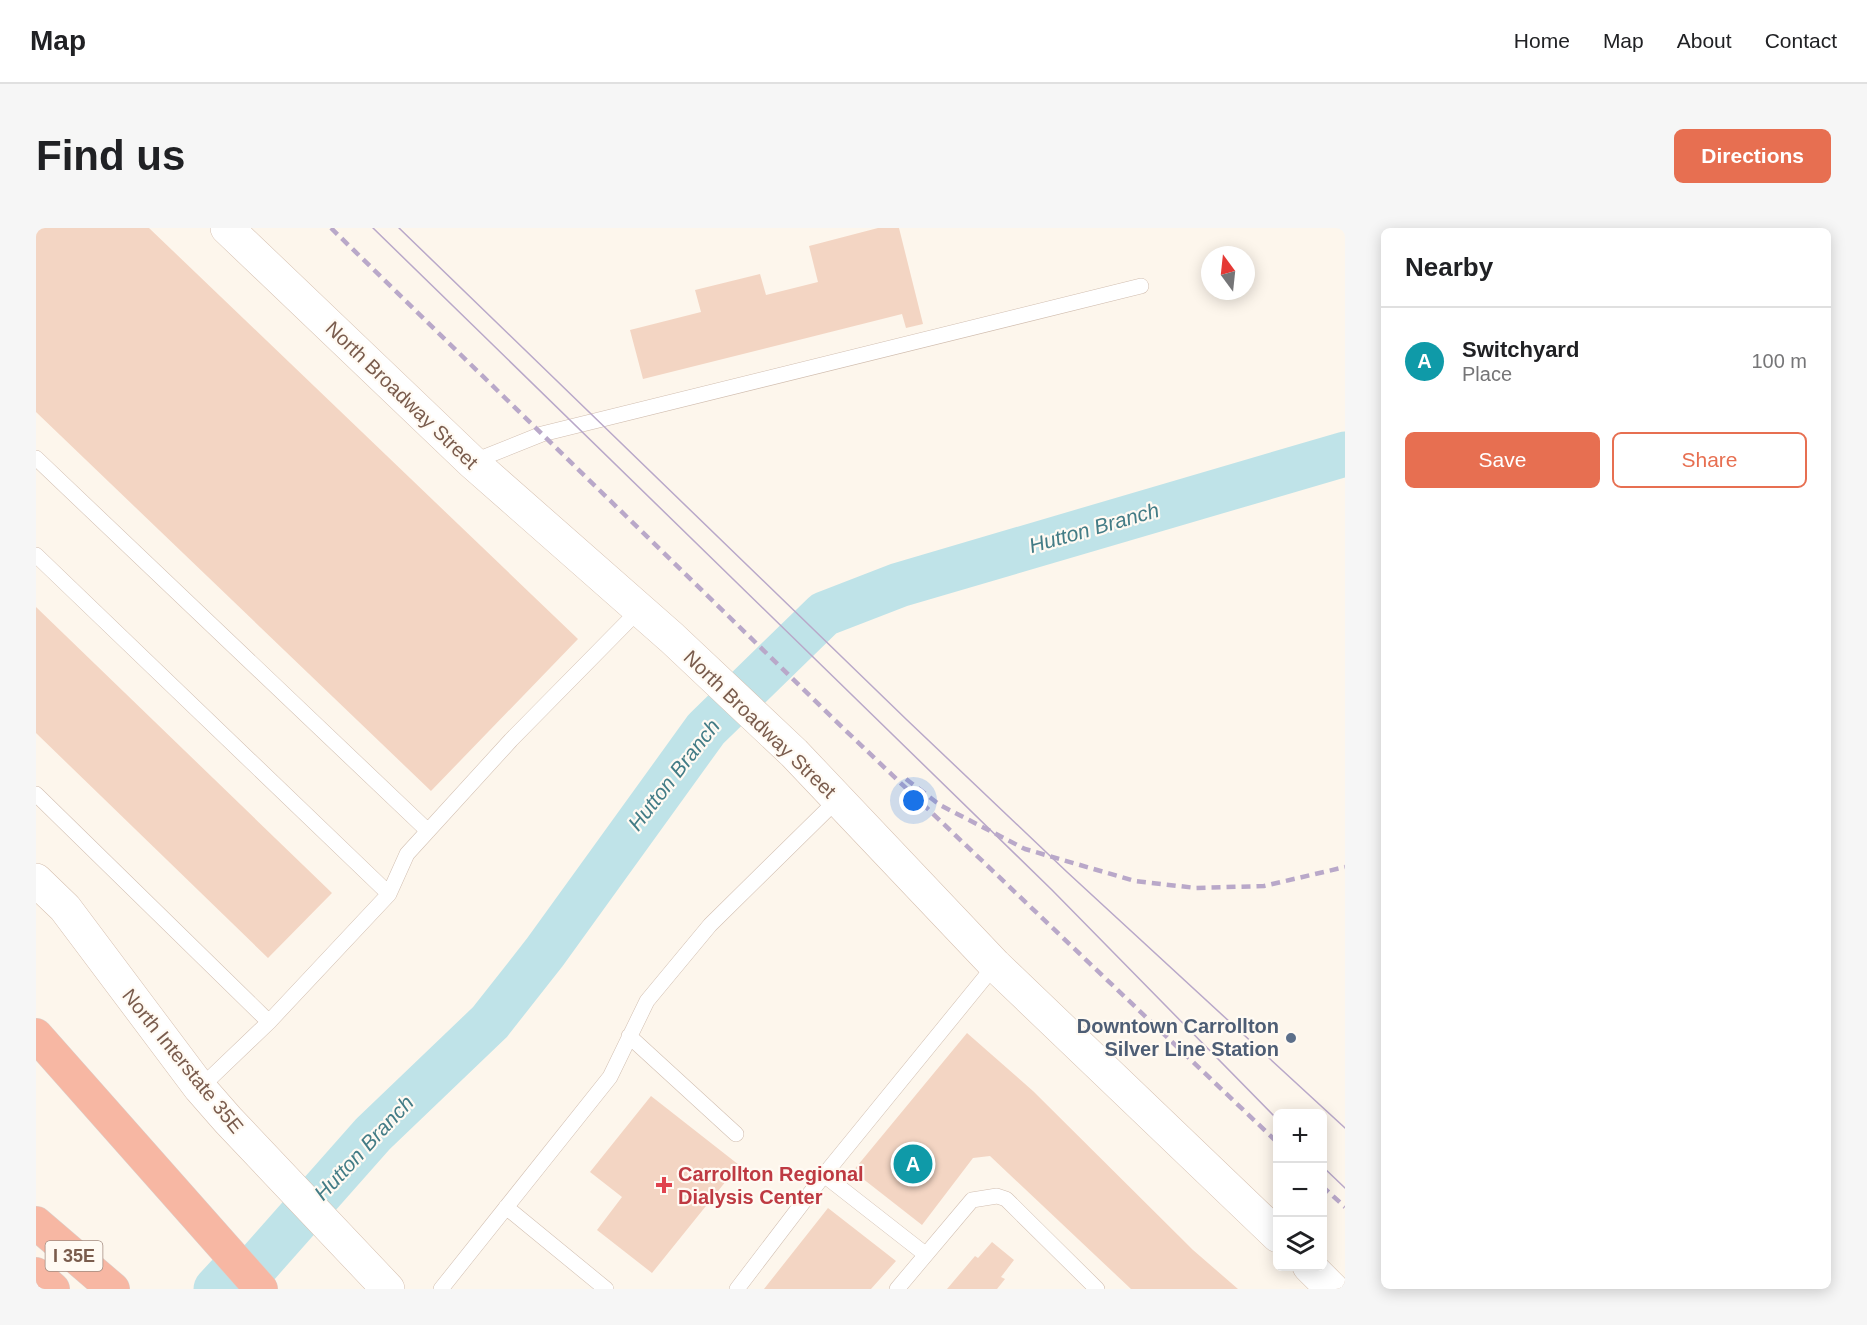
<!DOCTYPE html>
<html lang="en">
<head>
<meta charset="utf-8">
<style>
  :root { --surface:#fff; --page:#f6f6f6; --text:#202124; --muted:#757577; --line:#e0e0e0; --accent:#e76f51 }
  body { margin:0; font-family:Arial,sans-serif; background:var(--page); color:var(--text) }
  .controls { position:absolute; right:18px; bottom:18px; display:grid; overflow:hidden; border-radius:9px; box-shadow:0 3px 15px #0003 }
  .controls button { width:54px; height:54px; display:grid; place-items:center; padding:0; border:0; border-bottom:2px solid var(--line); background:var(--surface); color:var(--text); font:30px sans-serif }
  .compass { position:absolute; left:1165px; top:18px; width:54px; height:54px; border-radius:50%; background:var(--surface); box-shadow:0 3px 15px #0003; rotate:345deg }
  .you { position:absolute; left:878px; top:573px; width:21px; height:21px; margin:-15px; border:4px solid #fff; border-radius:50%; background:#1a73e8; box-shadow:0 0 0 9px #1a73e833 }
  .badge { display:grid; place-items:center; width:39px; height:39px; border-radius:50%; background:var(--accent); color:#fff; font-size:20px; font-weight:700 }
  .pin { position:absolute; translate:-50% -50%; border:3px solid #fff; box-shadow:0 2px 6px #0006 }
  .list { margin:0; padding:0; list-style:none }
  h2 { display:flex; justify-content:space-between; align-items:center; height:78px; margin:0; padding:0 24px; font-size:26px }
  h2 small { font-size:20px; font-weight:400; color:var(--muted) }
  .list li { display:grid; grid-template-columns:39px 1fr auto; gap:18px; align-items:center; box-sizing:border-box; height:108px; padding:0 24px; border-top:2px solid var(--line) }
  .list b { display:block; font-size:22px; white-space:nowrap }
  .list p { margin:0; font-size:20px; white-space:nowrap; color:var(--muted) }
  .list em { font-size:20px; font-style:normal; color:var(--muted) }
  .actions { display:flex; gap:12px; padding:18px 24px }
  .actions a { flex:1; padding:14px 0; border:2px solid var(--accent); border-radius:9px; text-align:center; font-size:21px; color:var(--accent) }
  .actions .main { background:var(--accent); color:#fff }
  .icon { flex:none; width:33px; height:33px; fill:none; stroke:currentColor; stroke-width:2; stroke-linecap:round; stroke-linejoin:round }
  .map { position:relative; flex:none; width:1309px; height:1061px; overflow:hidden; border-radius:9px }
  header { display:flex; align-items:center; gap:36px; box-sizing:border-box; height:84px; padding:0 30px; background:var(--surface); border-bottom:2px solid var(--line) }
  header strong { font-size:28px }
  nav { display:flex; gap:33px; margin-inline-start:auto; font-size:21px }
  .intro { display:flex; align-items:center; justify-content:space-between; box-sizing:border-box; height:144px; padding:0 36px }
  h1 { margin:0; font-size:42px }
  .button { padding:15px 27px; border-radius:9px; background:var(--accent); color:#fff; font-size:21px; font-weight:700 }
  main { display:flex; gap:36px; padding:0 36px }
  aside { flex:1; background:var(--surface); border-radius:9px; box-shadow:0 3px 15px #0003 }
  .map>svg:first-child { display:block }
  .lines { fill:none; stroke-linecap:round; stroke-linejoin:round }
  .river { stroke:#bfe3e8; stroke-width:45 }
  .building { fill:#f3d5c3 }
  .lane-casing { stroke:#d1beb0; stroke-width:16 }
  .secondary-casing { stroke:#d6c0b0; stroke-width:34 }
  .highway-casing { stroke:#dad1cd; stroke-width:34 }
  .lane { stroke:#fff; stroke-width:15 }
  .secondary { stroke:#fff; stroke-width:33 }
  .highway { stroke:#f7b7a3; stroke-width:33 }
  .tram { stroke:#b9a8c9; stroke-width:1.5 }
  .rail { stroke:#b9a8c9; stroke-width:4.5; stroke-dasharray:9 6; stroke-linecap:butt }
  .service-dot { fill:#5c6f8a; stroke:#fffaf3; stroke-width:2 }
  .health-dot { fill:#e0444e; stroke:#fffaf3; stroke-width:2 }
  .labels { text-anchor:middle; stroke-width:4.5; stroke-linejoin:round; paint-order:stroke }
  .shield { fill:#fffaf3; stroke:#a28b7f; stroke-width:1.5 }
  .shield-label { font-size:18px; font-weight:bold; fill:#7a5c4d }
  .street-label { font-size:20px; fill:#7a5c4d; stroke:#fffaf3 }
  .service-label { font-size:20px; font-weight:bold; fill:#4e5e75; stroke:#fffaf3; text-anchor:end }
  .health-label { font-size:20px; font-weight:bold; fill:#be3a42; stroke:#fffaf3; text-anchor:start }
  .water-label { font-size:21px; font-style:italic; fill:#437c86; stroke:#fffaf3 }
</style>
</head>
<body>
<header>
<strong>Map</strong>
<nav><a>Home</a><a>Map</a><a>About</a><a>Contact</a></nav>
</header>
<div class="intro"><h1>Find us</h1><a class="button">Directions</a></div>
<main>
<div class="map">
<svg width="1309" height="1061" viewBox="0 0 1309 1061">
  <rect width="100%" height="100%" fill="#fdf6ec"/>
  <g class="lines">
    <path class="river" d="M180 1061 192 1048 222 1036 337 906 454 794 509 724 670 501 788 386 863 357 1309 226"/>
  </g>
  <path class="building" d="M0 0H113L542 411 395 563 0 184Z
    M842 0H863L887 96 870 100 866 86 607 151 594 102 665 84 659 62 724 46 730 67 782 54 773 18Z
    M0 379 296 665 232 730 0 505Z
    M931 805 997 863 1157 1022 1202 1061H1095L954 928 937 930 886 997 817 943Z
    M615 868 703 937 616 1045 561 1002 586 969 554 944Z
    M792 980 860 1033 835 1061H728Z
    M956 1014 978 1032 965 1049 969 1051 961 1061H911L939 1028 942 1030Z"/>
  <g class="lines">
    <defs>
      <path id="lane" d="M0 230 392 603
        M436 234 506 206 1105 58
        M0 327 353 666 233 794 164 860
        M0 566 233 794
        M353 666 371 626 475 512 604 381
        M593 808 700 906
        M788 947 889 1026
        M470 979 570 1061
        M405 1061 574 849 611 773 674 697 802 571
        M701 1061 788 947 959 737
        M861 1061 936 972 961 968 970 971 1061 1061"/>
      <path id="secondary" d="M191 0 436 234 636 410 758 525 959 737 1242 1008
        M0 652 29 680 164 860 192 892 352 1061
        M1273 1038 1296 1061"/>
      <path id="highway" d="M0 807 225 1061
        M0 995 77 1061
        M0 1046 17 1061"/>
    </defs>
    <use href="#lane" class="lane-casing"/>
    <use href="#secondary" class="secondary-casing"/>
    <use href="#highway" class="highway-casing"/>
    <use href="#lane" class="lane"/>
    <use href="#secondary" class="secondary"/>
    <use href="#highway" class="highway"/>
    <path class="tram" d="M337 0 1016 662 1242 892
      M363 0 871 492 1031 644 1309 900
      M1286 938 1309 960"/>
    <path class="rail" d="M295 0 807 500 1242 915
      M870 551 904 577 989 621 1099 653 1160 660 1228 658 1309 639
      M1286 958 1309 979"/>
  </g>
  <circle class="service-dot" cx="1255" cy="810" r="6"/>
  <path class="health-dot" d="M625 948h6v6h6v6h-6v6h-6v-6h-6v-6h6z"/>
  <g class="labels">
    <rect class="shield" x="9.5" y="1013" width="57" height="30" rx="4.5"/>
    <g class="shield-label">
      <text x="38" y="1034">I 35E</text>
    </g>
    <g class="street-label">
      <text transform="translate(366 167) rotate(44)" y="7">North Broadway Street</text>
      <text transform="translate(724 496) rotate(44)" y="7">North Broadway Street</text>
      <text transform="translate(147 833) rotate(51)" y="7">North Interstate 35E</text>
    </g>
    <g class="service-label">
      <text x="1243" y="805">Downtown Carrollton<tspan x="1243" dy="23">Silver Line Station</tspan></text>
    </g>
    <g class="health-label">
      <text x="642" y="953">Carrollton Regional<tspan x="642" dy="23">Dialysis Center</tspan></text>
    </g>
    <g class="water-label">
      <text transform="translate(1058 300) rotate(-16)" y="7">Hutton Branch</text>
      <text transform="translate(638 547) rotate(-52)" y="7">Hutton Branch</text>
      <text transform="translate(328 920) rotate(-47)" y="7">Hutton Branch</text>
    </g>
  </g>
</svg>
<div class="controls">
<button>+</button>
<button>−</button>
<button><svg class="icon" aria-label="layers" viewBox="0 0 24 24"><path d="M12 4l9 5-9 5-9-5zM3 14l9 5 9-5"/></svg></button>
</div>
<svg class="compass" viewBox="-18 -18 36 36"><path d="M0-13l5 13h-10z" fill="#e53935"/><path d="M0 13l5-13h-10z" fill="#757577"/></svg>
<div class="you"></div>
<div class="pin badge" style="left:877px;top:936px;background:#0f9aa8">A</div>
</div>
<aside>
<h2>Nearby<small></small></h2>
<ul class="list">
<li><span class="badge" style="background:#0f9aa8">A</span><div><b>Switchyard</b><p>Place</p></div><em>100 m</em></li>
</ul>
<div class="actions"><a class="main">Save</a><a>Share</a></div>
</aside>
</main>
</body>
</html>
